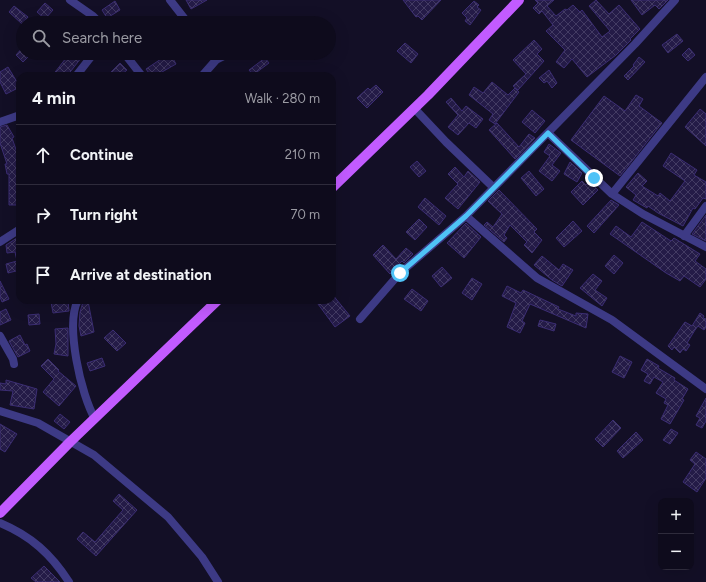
<!DOCTYPE html>
<html lang="en">
<head>
<meta charset="utf-8">
<style>
  :root { --surface:#0e0b1c; --page:#171425; --text:#f1f3f6; --muted:#9b9ba3; --line:#2e2b3b }
  body { margin:0; font-family:Figtree,sans-serif; background:var(--page); color:var(--text) }
  .controls { position:absolute; right:12px; bottom:12px; display:grid; overflow:hidden; border-radius:8px; box-shadow:0 4px 16px #0002 }
  .controls button { width:36px; height:36px; display:grid; place-items:center; padding:0; border:0; border-bottom:1px solid var(--line); background:var(--surface); color:var(--text); font:20px sans-serif }
  .stop { position:absolute; width:12px; height:12px; margin:-9px; border:3px solid #4fc3f7; border-radius:50%; background:#fff }
  .stop.end { background:#4fc3f7; border-color:#fff; box-shadow:0 1px 4px #0008 }
  .list { margin:0; padding:0; list-style:none }
  h2 { display:flex; justify-content:space-between; align-items:center; height:52px; margin:0; padding:0 16px; font-size:17px }
  h2 small { font-size:13px; font-weight:400; color:var(--muted) }
  .list li { display:grid; grid-template-columns:26px 1fr auto; gap:12px; align-items:center; box-sizing:border-box; height:60px; padding:0 16px; border-top:1px solid var(--line) }
  .list b { display:block; font-size:15px; white-space:nowrap }
  .list em { font-size:13px; font-style:normal; color:var(--muted) }
  .icon { flex:none; width:22px; height:22px; fill:none; stroke:currentColor; stroke-width:2; stroke-linecap:round; stroke-linejoin:round }
  .map { position:relative; flex:none; width:706px; height:582px; overflow:hidden }
  .search { position:absolute; background:var(--surface); box-shadow:0 4px 16px #0002; left:16px; top:16px; width:320px; height:44px; display:flex; align-items:center; gap:10px; box-sizing:border-box; padding:0 14px; border-radius:22px; color:var(--muted); font-size:15px }
  .panel { position:absolute; background:var(--surface); box-shadow:0 4px 16px #0002; left:16px; top:72px; width:320px; height:232px; border-radius:12px }
  .map>svg:first-child { display:block }
  .building { fill:url(#building-cross-hatch); stroke:#3b2d73 }
  .lines { fill:none; stroke-linecap:round; stroke-linejoin:round }
  .minor { stroke:#3d3a85; stroke-width:8 }
  .major { stroke:#c25bff; stroke-width:10 }
  .route { stroke:#4fc3f7; stroke-width:5 }
</style>
</head>
<body>
<div class="map">
<svg width="706" height="582" viewBox="0 0 706 582">
  <defs>
    <pattern id="building-cross-hatch" width="8" height="8" patternUnits="userSpaceOnUse"><rect width="8" height="8" fill="#241b47"/><path d="M0 0l8 8M0 8l8-8" fill="none" stroke="#433b63"/></pattern>
  </defs>
  <rect width="100%" height="100%" fill="#130f26"/>
  <path class="building" d="M186 0H207L191 9Z
    M403 0H441L422 20 418 16 416 17Z
    M535 0H554L547 6 556 16 565 9 567 10 573 5 580 12 582 10 602 37 610 31 589 6 596 0 609 14 619 5 640 29 630 39 631 40 616 55 587 77 572 59 564 68 556 62 565 50 546 31 553 25 542 11 539 14 533 8 538 3Z
    M631 0H668L659 9 655 5 642 15Z
    M115 1 120 10 107 18 102 10Z
    M474 1 479 5 477 7 481 10 470 25 465 21 467 18 462 13Z
    M45 3 53 10 45 19 37 12Z
    M14 6 28 17 22 24 9 12Z
    M677 34 683 41 668 53 662 45Z
    M534 40 542 49 537 54 544 61 518 90 513 86 526 74 513 60Z
    M405 43 418 54 411 63 397 51Z
    M23 47V53H32L23 62 16 55Z
    M689 48 695 55 688 61 682 55Z
    M70 53H85L67 76H52Z
    M170 53 176 64 155 76H151L146 69Z
    M639 57 645 62 628 80 624 76 634 66 633 65Z
    M265 58 269 63 253 75 249 70Z
    M120 63 127 70 120 76H113L110 73Z
    M8 67 20 87 6 94 0 82V72Z
    M549 70 557 83 552 88 547 81 544 83 539 78Z
    M492 82 508 95 515 88 519 92 495 124 489 120 493 114 469 95 474 87 483 93Z
    M376 85 383 92 367 108 357 98 368 88 370 90Z
    M636 95 643 99 639 106 662 123 620 176 571 140 604 96 625 111Z
    M451 98 462 111 466 106 483 119 476 128 469 123 458 135 448 127 458 115 446 102Z
    M700 109 706 114V146L685 127Z
    M532 110 545 121 535 133 522 122Z
    M497 123 519 147 529 134 535 138 515 159 489 130Z
    M7 125 14 137 12 138 20 161V205H9V174H7L5 164H7L0 143V127Z
    M549 144 561 153 552 165 560 171 552 181 539 171 550 156 544 152Z
    M671 153 697 170 694 175 706 182V199L703 198 695 209 693 208 683 226 658 213 648 206 647 208 633 200 636 195 626 187 638 173 647 181 642 186 658 196 660 193 670 201 685 181 663 166Z
    M417 161 426 171 419 177 410 167Z
    M570 162 582 173 577 182 564 174Z
    M455 167 464 177 468 171 480 182 458 209 445 198 458 184 448 174Z
    M529 171 544 189 536 196 521 178Z
    M582 181 586 185 589 181 598 190 583 205 571 192Z
    M499 190 537 229 534 232 542 240 532 253 524 245 527 242 510 225 504 235 507 238 504 242 484 225 487 222 493 227 502 214 488 201Z
    M425 198 446 216 439 225 418 207Z
    M611 200 619 205 594 233 587 226Z
    M706 215V241L692 234Z
    M419 219 427 227 415 240 406 232Z
    M573 221 582 231 564 247 556 238Z
    M642 222 671 241 674 238 700 254 695 261 706 269V279L700 287 684 276 680 281 666 273 610 234 616 226 631 237Z
    M466 223 481 237 464 258 447 243Z
    M20 236V270L8 273 6 264 17 261 15 252 7 253 6 245Z
    M383 245 396 259 406 248 413 254 404 263 402 261 390 274 373 255Z
    M614 255 623 263 614 274 605 266Z
    M542 256 559 270 563 264 573 270 562 286 552 280 534 265Z
    M442 267 452 278 441 287 432 276Z
    M593 274 602 281 595 290 607 298 602 306 580 288Z
    M472 278 482 284 472 300 462 293Z
    M0 281 9 299 2 302 0 297Z
    M507 286 521 293 523 290 559 307 558 309 576 316V313L588 314 586 328 530 304 522 321 525 323 520 333 507 327 516 303 502 296Z
    M412 289 428 301 421 311 404 299Z
    M332 294 350 316 335 327 315 300H332Z
    M68 300 69 311 53 313 51 302Z
    M88 301 94 332 81 336 79 326 80 312 83 302Z
    M6 309 11 320 0 325V312Z
    M700 313 704 316 703 318 706 319V327L704 330 698 326 695 330 687 343 690 345 686 351 683 349 680 353 674 347 672 350 668 346 685 322 692 326Z
    M39 314 40 324 29 325 28 315Z
    M540 320 556 324 554 331 538 326Z
    M68 328V356L54 354 56 344 55 329Z
    M113 330 126 343 117 351 104 338Z
    M20 335 25 345 27 344 30 351 18 357 9 341Z
    M620 356 632 362 624 378 612 372Z
    M102 358 105 366 90 371 87 363Z
    M48 359 59 370 58 371 76 386 59 406 43 392 54 379 41 366Z
    M647 359 659 366 658 368 675 378 674 380 688 389 682 399 684 400 670 424 661 419 668 405 664 403 666 399 656 393 663 382 654 377 650 384 644 381 648 374 641 370Z
    M6 380 37 389 34 409 10 405 13 391 0 390V383L6 384Z
    M706 398V421L702 428 696 425 700 418 696 416Z
    M60 414 70 422 64 429 54 421Z
    M613 420 621 428 603 447 595 439Z
    M0 424 17 434 5 452 0 449Z
    M671 429 678 433 670 444 663 440Z
    M636 432 643 440 623 458 617 451Z
    M696 452 706 459V478L697 492 683 482 695 464 690 460Z
    M119 494 137 510 96 556 77 539 83 532 95 542 123 510 113 501Z
    M44 566 60 582H36L31 578Z"/>
  <g class="lines">
    <path class="minor" d="M70 0 93 16 100 23
      M170 0 188 23
      M124 53 142 76
      M210 53 216 60
      M76 76 94 53
      M202 76 216 60 230 53
      M414 108 446 142 493 187
      M0 122 20 115
      M548 133 612 194 643 214 706 247
      M612 194 706 77
      M466 216 537 278 612 320 706 389
      M684 236 706 206
      M0 242 20 229
      M78 300C65 325 81 395 95 419
      M360 319 400 273 466 216 635 44 675 0
      M0 336 13 359 14 364
      M0 411 38 423 94 455 168 517 202 557 218 582
      M0 523C31 536 51 554 69 582"/>
    <path class="major" d="M332 188 428 95 519 0
      M0 513 70 442 218 300"/>
  </g>
  <g class="lines">
    <path class="route" d="M400 273 466 216 548 133 594 178"/>
  </g>
</svg>
<div class="controls">
<button>+</button>
<button>−</button>
</div>
<div class="stop" style="left:400px;top:273px"></div>
<div class="stop end" style="left:594px;top:178px"></div>
<div class="search"><svg class="icon" aria-label="search" viewBox="0 0 24 24"><circle cx="10" cy="10" r="6"/><path d="M15 15l6 6"/></svg>Search here</div>
<section class="panel">
<h2>4 min<small>Walk · 280 m</small></h2>
<ul class="list">
<li><svg class="icon" aria-label="ahead" viewBox="0 0 24 24"><path d="M12 20V5M6 11l6-6 6 6"/></svg><div><b>Continue</b></div><em>210 m</em></li>
<li><svg class="icon" aria-label="right" viewBox="0 0 24 24"><path d="M7 20v-9h11M14 6l5 5-5 5"/></svg><div><b>Turn right</b></div><em>70 m</em></li>
<li><svg class="icon" aria-label="arrive" viewBox="0 0 24 24"><path d="M6 21V4h12l-3 4 3 4H6"/></svg><div><b>Arrive at destination</b></div></li>
</ul>
</section>
</div>
</body>
</html>
